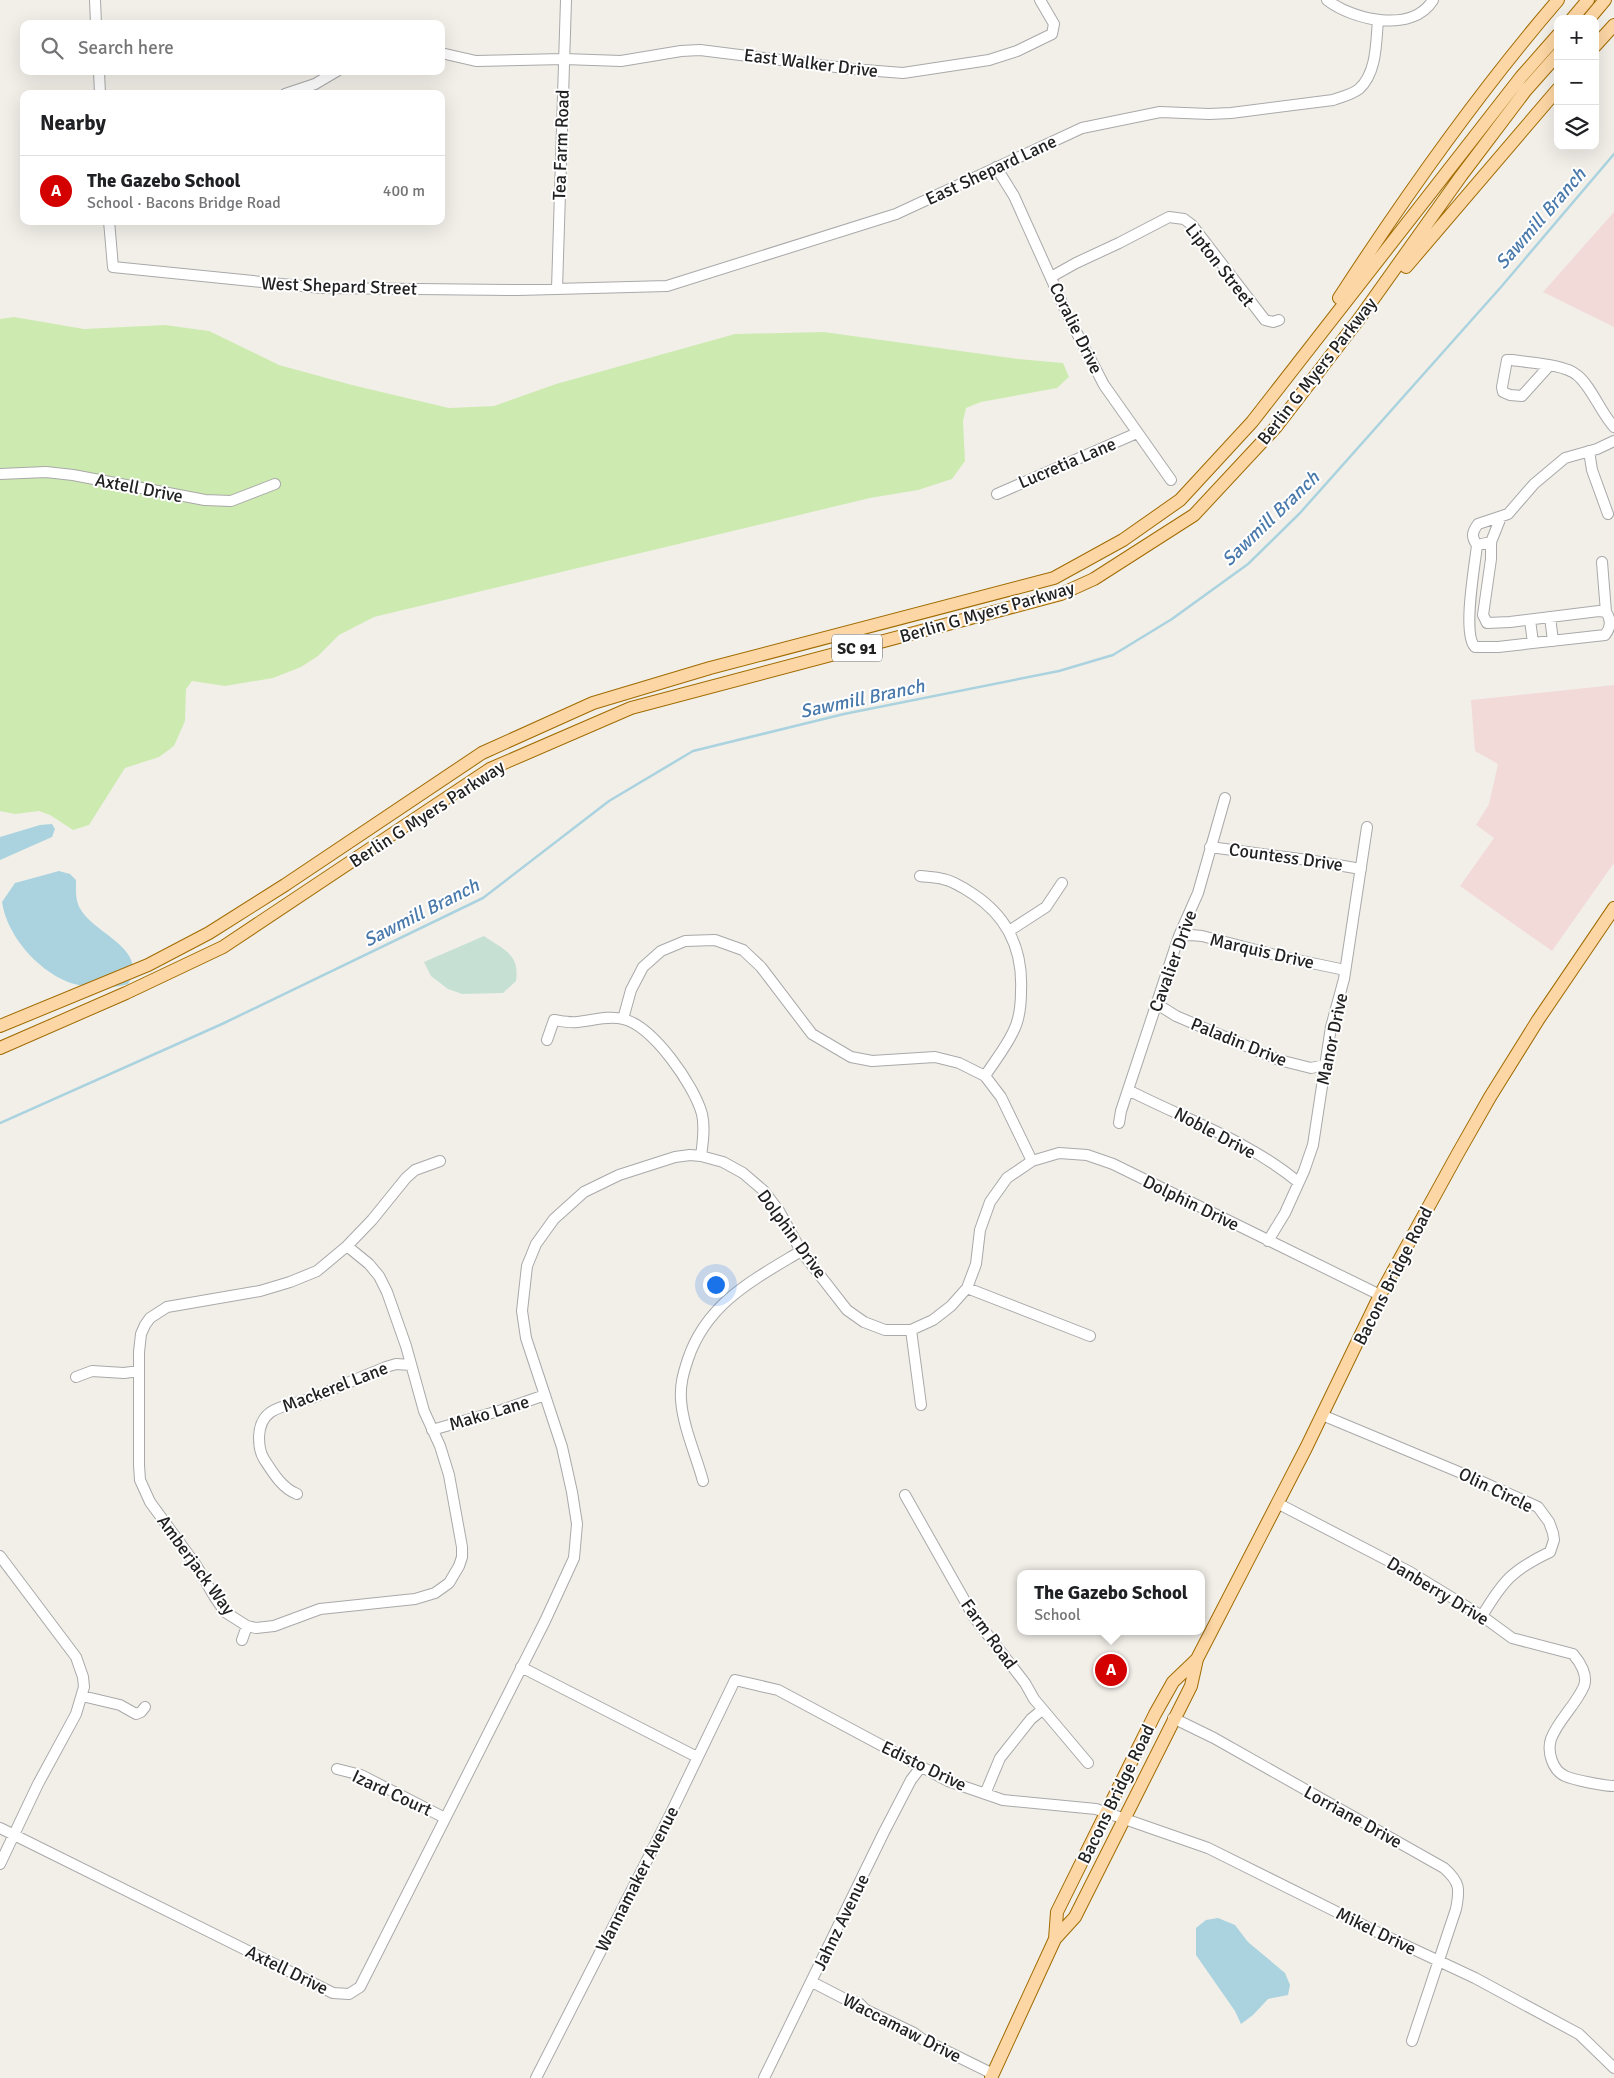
<!DOCTYPE html>
<html lang="en">
<head>
<meta charset="utf-8">
<style>
  :root { --surface:#fff; --page:#f2f2f2; --text:#202124; --muted:#757577; --line:#e0e0e0; --accent:#d40000 }
  body { margin:0; font-family:Signika,sans-serif; background:var(--page); color:var(--text) }
  .controls { position:absolute; right:15px; top:15px; display:grid; overflow:hidden; border-radius:10px; box-shadow:0 5px 20px #0002 }
  .controls button { width:45px; height:45px; display:grid; place-items:center; padding:0; border:0; border-bottom:1px solid var(--line); background:var(--surface); color:var(--text); font:25px sans-serif }
  .you { position:absolute; left:715px; top:1284px; width:18px; height:18px; margin:-12px; border:4px solid #fff; border-radius:50%; background:#1a73e8; box-shadow:0 0 0 8px #1a73e833 }
  .badge { display:grid; place-items:center; width:32px; height:32px; border-radius:50%; background:var(--accent); color:#fff; font-size:16px; font-weight:700 }
  .pin { position:absolute; translate:-50% -50%; border:2px solid #fff; box-shadow:0 1px 5px #0006 }
  .popup { position:absolute; left:1017px; top:1570px; width:188px; height:65px; box-sizing:border-box; display:grid; place-content:center; border-radius:10px; background:var(--surface); filter:drop-shadow(0 1px 4px #0005); font-size:16px; white-space:nowrap; color:var(--muted) }
  .popup b { font-size:19px; color:var(--text) }
  .popup::after { content:''; position:absolute; left:50%; top:100%; margin-left:-10px; border:10px solid transparent; border-top-color:var(--surface) }
  .list { margin:0; padding:0; list-style:none }
  h2 { display:flex; justify-content:space-between; align-items:center; height:65px; margin:0; padding:0 20px; font-size:21px }
  h2 small { font-size:16px; font-weight:400; color:var(--muted) }
  .list li { display:grid; grid-template-columns:32px 1fr auto; gap:15px; align-items:center; box-sizing:border-box; height:70px; padding:0 20px; border-top:1px solid var(--line) }
  .list b { display:block; font-size:19px; white-space:nowrap }
  .list p { margin:0; font-size:16px; white-space:nowrap; color:var(--muted) }
  .list em { font-size:16px; font-style:normal; color:var(--muted) }
  .icon { flex:none; width:28px; height:28px; fill:none; stroke:currentColor; stroke-width:2; stroke-linecap:round; stroke-linejoin:round }
  .map { position:relative; flex:none; width:1614px; height:2078px; overflow:hidden }
  .search { position:absolute; background:var(--surface); box-shadow:0 5px 20px #0002; left:20px; top:20px; width:425px; height:55px; display:flex; align-items:center; gap:12px; box-sizing:border-box; padding:0 18px; border-radius:10px; color:var(--muted); font-size:19px }
  .panel { position:absolute; background:var(--surface); box-shadow:0 5px 20px #0002; left:20px; top:90px; width:425px; height:135px; border-radius:10px }
  .map>svg:first-child { display:block }
  .commercial { fill:#f2dad9 }
  .grass { fill:#cdebb0 }
  .wetland { fill:#c6e0d4 }
  .water { fill:#aad3df }
  .lines { fill:none; stroke-linecap:round; stroke-linejoin:round }
  .stream { stroke:#aad3df; stroke-width:2.5 }
  .minor-casing { stroke:#a9a9a9; stroke-width:12 }
  .major-casing { stroke:#a06b00; stroke-width:14 }
  .minor { stroke:#fff; stroke-width:10 }
  .major { stroke:#fcd6a4; stroke-width:12 }
  .labels { text-anchor:middle; stroke-width:4; stroke-linejoin:round; paint-order:stroke }
  .shield { fill:#fff; stroke:#646464; stroke-width:1 }
  .shield-label { font-size:16px; font-weight:bold; fill:#222 }
  .street-label { font-size:18px; fill:#222; stroke:#fff }
  .water-label { font-size:19px; font-style:italic; fill:#4a7aab; stroke:#fff }
</style>
</head>
<body>
<div class="map">
<svg width="1614" height="2078" viewBox="0 0 1614 2078">
  <rect width="100%" height="100%" fill="#f2efe9"/>
  <path class="commercial" d="M1614 212V327L1543 292Z
    M1614 685V863L1552 951 1460 886 1494 838 1476 825 1489 804 1498 764 1475 751 1471 700Z"/>
  <path class="grass" d="M14 317 84 329 165 325 209 331 279 365 352 385 449 408 494 406 556 384 735 334 824 332 1018 359 1063 363 1069 377 1057 388 981 402 966 408 963 421 965 461 952 479 918 490 870 498 374 617 339 635 318 656 301 667 273 678 225 686 192 681 186 689 185 721 174 746 159 757 125 768 89 825 73 830 50 815 39 811 15 814 0 811V319Z"/>
  <path class="wetland" d="M484 936C504 950 520 954 516 981L503 993 462 994 448 989 431 976 424 962Z"/>
  <path class="water" d="M52 824 55 829 52 837 0 860V837L40 825Z
    M59 871 70 874 76 880C76 890 75 901 81 910 94 933 150 950 128 984 112 989 84 988 68 982 36 969 7 935 2 902L15 883Z
    M1218 1918 1235 1925 1248 1942 1285 1973 1290 1985 1288 1995 1268 1999 1253 2015 1241 2024 1235 2011 1196 1955V1928L1206 1920Z"/>
  <g class="lines">
    <path class="stream" d="M0 1123 222 1024 483 898 609 801 693 751 844 714 1059 671 1113 655 1172 619 1248 564 1300 513 1501 287 1614 154"/>
    <defs>
      <path id="minor" d="M95 0 96 24
        M1327 0C1353 20 1412 34 1433 0
        M441 53 476 61 564 59 621 61 681 51 700 50 852 69 903 73 989 60 1017 51 1052 34 1054 24 1040 0
        M99 71 100 94
        M285 94 315 84 337 71
        M996 167 1014 196 1068 316 1104 385 1171 480
        M109 221 113 267 322 288 518 290 667 286 896 214 1082 128 1160 112 1209 114 1231 113 1333 100C1341 97 1351 95 1359 89 1377 73 1376 42 1378 20
        M1051 277 1076 263 1119 243 1169 217 1184 219 1192 225 1265 320 1273 322 1279 320
        M557 289 566 0
        M1549 366 1522 396 1510 395 1503 392 1502 387 1507 360H1512C1530 363 1564 364 1577 375 1591 386 1601 413 1614 427
        M1589 451 1592 470 1608 514
        M0 474 46 472 73 475 205 500 231 501 275 484
        M997 494 1137 433
        M1501 517 1491 542 1477 545C1471 537 1472 532 1478 524L1508 514 1534 484 1565 458 1597 449 1614 441
        M1477 545C1475 565 1462 634 1475 647H1498L1605 635C1611 628 1611 619 1606 612L1599 611 1510 622 1487 623 1483 615 1491 559V542
        M1602 562 1606 612
        M1550 617 1553 641
        M1530 620 1533 643
        M1210 847 1308 860 1361 869
        M920 876C927 877 935 877 943 879 953 881 964 888 973 894 1008 917 1023 949 1021 991 1021 1004 1020 1019 1013 1032 1006 1047 994 1062 985 1076
        M1009 931 1046 907 1062 883
        M1179 936 1191 935 1202 936 1283 957 1345 970
        M1157 1004 1176 1016 1279 1060 1311 1068 1325 1065
        M623 1019 631 990 643 967 661 951 685 941 715 940 743 950 761 967 812 1034 851 1057 872 1061 935 1057 959 1063 985 1076 1001 1097 1032 1161
        M547 1040 554 1020C561 1021 570 1023 577 1022 591 1021 608 1015 623 1019 653 1026 694 1085 702 1114 705 1127 703 1142 701 1156
        M1128 1090C1185 1119 1249 1141 1298 1182
        M1119 1123 1121 1111 1179 936 1198 893 1225 798
        M1268 1241 1285 1213 1304 1171 1313 1145 1331 1027 1344 979 1367 827
        M347 1246 369 1264 379 1276 387 1292 406 1346 424 1411 440 1446 449 1475 462 1547V1557L459 1566 449 1583 435 1593 415 1599 320 1609 274 1626 256 1628 247 1626 225 1612 214 1596 196 1565 150 1502 140 1480 139 1465V1352L141 1334 145 1325 150 1318 167 1307 260 1291 290 1282 317 1271 347 1246 372 1220 406 1178 415 1170 440 1161
        M967 1288 1090 1336
        M911 1330 921 1405
        M76 1377 92 1371 124 1373 139 1371
        M1322 1415 1478 1480 1538 1507 1549 1522 1553 1533 1554 1540 1550 1552C1512 1570 1503 1581 1482 1616
        M432 1430 502 1410 545 1395
        M703 1481C696 1455 683 1427 681 1400 680 1385 683 1374 688 1359 707 1303 753 1280 801 1251
        M297 1494C282 1488 273 1473 264 1459 260 1453 259 1445 259 1437 260 1404 289 1407 312 1398 336 1388 361 1377 386 1367L396 1364 411 1365
        M905 1495 974 1617 1025 1683 1034 1699 1088 1763
        M1277 1503 1410 1572 1482 1616 1512 1638 1573 1654C1580 1662 1588 1675 1584 1686 1576 1705 1558 1720 1551 1739 1547 1751 1552 1770 1565 1776 1573 1780 1605 1786 1614 1786
        M0 1556 76 1657 83 1677 84 1687 76 1714 38 1784 0 1864
        M242 1640 247 1626
        M521 1667 697 1757
        M82 1696 120 1705 136 1714 141 1712 145 1707
        M1173 1718 1214 1738 1444 1868C1460 1882 1460 1889 1456 1909L1412 2041
        M337 1769 361 1775 445 1818
        M985 1794 1000 1758 1031 1719 1042 1710
        M0 1828 333 1993 349 1994 360 1987 545 1621 574 1558 577 1524 572 1492 562 1447 526 1338 522 1311 527 1266 536 1244 554 1219 584 1192 619 1175 675 1157 690 1155 701 1156 723 1162 743 1173 764 1191 779 1211 801 1251 847 1310 864 1322 885 1330H911L933 1320 951 1306 967 1288 976 1264 980 1230 990 1202 1007 1178 1032 1161 1059 1153 1087 1155 1113 1164 1380 1295
        M812 1982 843 1998 860 2004 866 2010 914 2033 922 2039 993 2074
        M536 2078 669 1817 735 1680 778 1690 948 1781 1003 1800 1096 1809 1208 1848 1377 1932 1475 1978 1579 2034 1614 2068
        M764 2078 884 1832 911 1780 921 1767"/>
      <path id="major" d="M1572 19 1588 0
        M1589 19 1605 0
        M1595 46 1614 25
        M1406 267 1558 89
        M1339 298C1406 195 1478 93 1558 0
        M0 1026 148 965 209 933 285 885 482 753 593 703 710 668 1054 578 1123 540 1180 500 1252 422 1521 77 1558 35
        M0 1048 126 993 223 947 490 769 631 708 1061 594 1094 579 1194 515 1276 427 1359 319 1461 176 1526 90 1558 54
        M1055 1939 1057 1912 1155 1714 1173 1682 1197 1659
        M991 2078 1055 1939 1075 1917 1191 1686 1197 1659 1306 1448 1380 1295 1457 1155 1490 1097 1538 1020 1614 908"/>
    </defs>
    <use href="#minor" class="minor-casing"/>
    <use href="#major" class="major-casing"/>
    <use href="#minor" class="minor"/>
    <use href="#major" class="major"/>
  </g>
  <g class="labels">
    <rect class="shield" x="832" y="634.5" width="50" height="27" rx="4"/>
    <g class="shield-label">
      <text x="857" y="654">SC 91</text>
    </g>
    <g class="street-label">
      <text transform="translate(811 63) rotate(7)" y="6">East Walker Drive</text>
      <text transform="translate(561 145) rotate(-88)" y="6">Tea Farm Road</text>
      <text transform="translate(991 170) rotate(-25)" y="6">East Shepard Lane</text>
      <text transform="translate(1220 265) rotate(52)" y="6">Lipton Street</text>
      <text transform="translate(339 286) rotate(2)" y="6">West Shepard Street</text>
      <text transform="translate(1076 328) rotate(64)" y="6">Coralie Drive</text>
      <text transform="translate(1317 371) rotate(-52)" y="6">Berlin G Myers Parkway</text>
      <text transform="translate(1067 463) rotate(-23)" y="6">Lucretia Lane</text>
      <text transform="translate(139 488) rotate(11)" y="6">Axtell Drive</text>
      <text transform="translate(987 612) rotate(-16)" y="6">Berlin G Myers Parkway</text>
      <text transform="translate(427 814) rotate(-33)" y="6">Berlin G Myers Parkway</text>
      <text transform="translate(1286 857) rotate(8)" y="6">Countess Drive</text>
      <text transform="translate(1262 951) rotate(13)" y="6">Marquis Drive</text>
      <text transform="translate(1173 961) rotate(-70)" y="6">Cavalier Drive</text>
      <text transform="translate(1332 1039) rotate(-78)" y="6">Manor Drive</text>
      <text transform="translate(1239 1042) rotate(22)" y="6">Paladin Drive</text>
      <text transform="translate(1215 1133) rotate(28)" y="6">Noble Drive</text>
      <text transform="translate(1191 1203) rotate(26)" y="6">Dolphin Drive</text>
      <text transform="translate(792 1234) rotate(54)" y="6">Dolphin Drive</text>
      <text transform="translate(1393 1276) rotate(-63)" y="6">Bacons Bridge Road</text>
      <text transform="translate(335 1387) rotate(-21)" y="6">Mackerel Lane</text>
      <text transform="translate(489 1413) rotate(-17)" y="6">Mako Lane</text>
      <text transform="translate(1496 1490) rotate(26)" y="6">Olin Circle</text>
      <text transform="translate(196 1565) rotate(54)" y="6">Amberjack Way</text>
      <text transform="translate(1438 1591) rotate(31)" y="6">Danberry Drive</text>
      <text transform="translate(989 1634) rotate(54)" y="6">Farm Road</text>
      <text transform="translate(924 1766) rotate(26)" y="6">Edisto Drive</text>
      <text transform="translate(392 1793) rotate(25)" y="6">Izard Court</text>
      <text transform="translate(1116 1794) rotate(-64)" y="6">Bacons Bridge Road</text>
      <text transform="translate(1353 1817) rotate(29)" y="6">Lorriane Drive</text>
      <text transform="translate(637 1879) rotate(-63)" y="6">Wannamaker Avenue</text>
      <text transform="translate(841 1922) rotate(-64)" y="6">Jahnz Avenue</text>
      <text transform="translate(1376 1931) rotate(26)" y="6">Mikel Drive</text>
      <text transform="translate(287 1970) rotate(26)" y="6">Axtell Drive</text>
      <text transform="translate(902 2028) rotate(27)" y="6">Waccamaw Drive</text>
    </g>
    <g class="water-label">
      <text transform="translate(1540 218) rotate(-49)" y="7">Sawmill Branch</text>
      <text transform="translate(1270 518) rotate(-44)" y="7">Sawmill Branch</text>
      <text transform="translate(862 698) rotate(-12)" y="7">Sawmill Branch</text>
      <text transform="translate(421 912) rotate(-27)" y="7">Sawmill Branch</text>
    </g>
  </g>
</svg>
<div class="controls">
<button>+</button>
<button>−</button>
<button><svg class="icon" aria-label="layers" viewBox="0 0 24 24"><path d="M12 4l9 5-9 5-9-5zM3 14l9 5 9-5"/></svg></button>
</div>
<div class="you"></div>
<div class="pin badge" style="left:1111px;top:1670px">A</div>
<div class="popup"><b>The Gazebo School</b>School</div>
<div class="search"><svg class="icon" aria-label="search" viewBox="0 0 24 24"><circle cx="10" cy="10" r="6"/><path d="M15 15l6 6"/></svg>Search here</div>
<section class="panel">
<h2>Nearby<small></small></h2>
<ul class="list">
<li><span class="badge">A</span><div><b>The Gazebo School</b><p>School · Bacons Bridge Road</p></div><em>400 m</em></li>
</ul>
</section>
</div>
</body>
</html>
